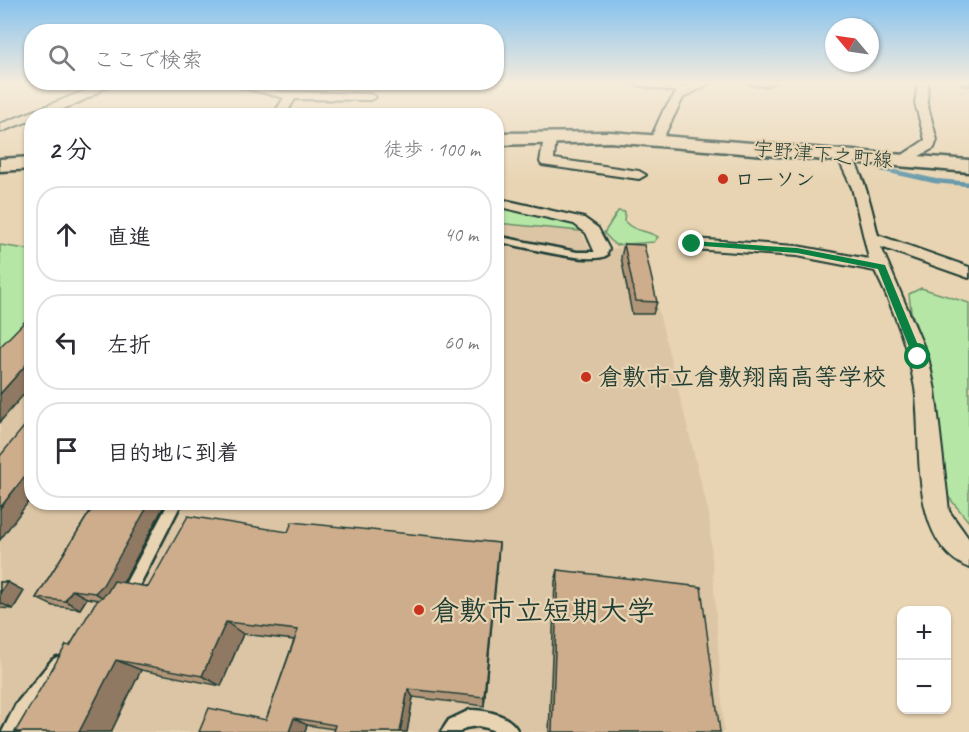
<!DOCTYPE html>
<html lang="ja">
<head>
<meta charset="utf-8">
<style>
  :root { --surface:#fff; --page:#f7f7f7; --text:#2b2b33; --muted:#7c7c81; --line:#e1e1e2 }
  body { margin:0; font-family:Caveat,"Klee One",sans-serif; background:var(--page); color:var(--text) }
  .controls { position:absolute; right:18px; bottom:18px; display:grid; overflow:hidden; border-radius:12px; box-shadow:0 2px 4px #0004 }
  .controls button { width:54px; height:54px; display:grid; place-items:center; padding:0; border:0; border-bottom:2px solid var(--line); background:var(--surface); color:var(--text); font:30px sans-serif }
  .compass { position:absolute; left:825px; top:18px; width:54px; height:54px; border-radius:50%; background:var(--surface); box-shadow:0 2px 4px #0004; rotate:299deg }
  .stop { position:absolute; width:18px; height:18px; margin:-14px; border:4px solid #0b8043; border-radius:50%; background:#fff }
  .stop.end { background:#0b8043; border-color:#fff; box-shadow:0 2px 6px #0008 }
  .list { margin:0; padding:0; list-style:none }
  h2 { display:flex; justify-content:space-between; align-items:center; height:78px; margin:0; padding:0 24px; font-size:26px }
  h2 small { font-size:20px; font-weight:400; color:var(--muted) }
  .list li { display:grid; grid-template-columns:39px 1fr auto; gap:18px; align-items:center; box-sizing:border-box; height:96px; margin:0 12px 12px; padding:0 12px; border:2px solid var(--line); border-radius:24px }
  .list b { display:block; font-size:22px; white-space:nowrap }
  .list em { font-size:20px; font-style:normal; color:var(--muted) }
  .icon { flex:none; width:33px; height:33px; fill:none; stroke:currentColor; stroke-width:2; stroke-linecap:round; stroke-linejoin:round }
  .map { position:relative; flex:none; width:969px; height:732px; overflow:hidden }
  .search { position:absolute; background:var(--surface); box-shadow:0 2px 4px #0004; left:24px; top:24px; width:480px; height:66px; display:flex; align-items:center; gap:15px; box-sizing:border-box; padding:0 21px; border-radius:24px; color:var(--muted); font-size:22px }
  .panel { position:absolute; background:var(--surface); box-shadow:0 2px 4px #0004; left:24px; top:108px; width:480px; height:402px; border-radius:24px }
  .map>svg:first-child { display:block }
  .built { fill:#dcc5a5 }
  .green { fill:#b6e6a5; stroke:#6a926c; stroke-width:1.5 }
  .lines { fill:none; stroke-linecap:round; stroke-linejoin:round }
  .stream { stroke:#69a; stroke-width:4.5 }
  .lane-casing { stroke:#1f3d34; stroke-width:5 }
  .street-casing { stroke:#1f3d34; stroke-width:4 }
  .secondary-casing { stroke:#1f3d34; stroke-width:5 }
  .lane { fill:#e8d4b2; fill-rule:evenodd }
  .street { fill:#e8d4b2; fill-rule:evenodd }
  .secondary { fill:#e8d4b2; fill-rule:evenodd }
  .wall { fill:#b19579; stroke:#1f3d34; stroke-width:1.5 }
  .shaded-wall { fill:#907963; stroke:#1f3d34; stroke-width:1.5 }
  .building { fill:#cead8d; stroke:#1f3d34; stroke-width:1.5 }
  .route { fill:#0b8043 }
  .poi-dot { fill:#c8321e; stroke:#e8d4b2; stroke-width:2 }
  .labels { text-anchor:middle; stroke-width:4.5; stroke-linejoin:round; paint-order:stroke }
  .far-street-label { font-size:20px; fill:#1f3d34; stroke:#e8d4b2 }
  .far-poi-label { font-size:20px; font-weight:bold; fill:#1f3d34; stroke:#e8d4b2; text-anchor:start }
  .poi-label { font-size:24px; font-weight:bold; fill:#1f3d34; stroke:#e8d4b2; text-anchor:start }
  .near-poi-label { font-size:28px; font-weight:bold; fill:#1f3d34; stroke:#e8d4b2; text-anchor:start }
</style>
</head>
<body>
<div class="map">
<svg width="969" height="732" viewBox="0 0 969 732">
  <rect width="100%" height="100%" fill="#e8d4b2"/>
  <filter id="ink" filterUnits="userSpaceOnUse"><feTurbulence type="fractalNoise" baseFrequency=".0167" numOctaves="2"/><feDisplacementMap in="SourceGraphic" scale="12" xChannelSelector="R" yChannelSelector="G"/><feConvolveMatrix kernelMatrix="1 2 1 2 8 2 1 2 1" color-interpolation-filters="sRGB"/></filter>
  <g filter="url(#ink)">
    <path class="built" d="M497 223 581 231 590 251 632 246 643 249 709 514 724 732H0V307L31 283 32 502H496Z"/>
    <path class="green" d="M497 207 577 224 581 231 497 223Z
      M618 211 625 212 624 221C636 233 645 229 658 237L654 242 615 245 604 233Z
      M0 245 32 250 31 323 0 349Z
      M921 288 969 303V522L947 495 929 362 911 311 909 294Z"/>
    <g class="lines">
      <path class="stream" d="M822 159 840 161
        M881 169 935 181 969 184"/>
      <defs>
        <path id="lane" d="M496 236 577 252H598L597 249 601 246 604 247 607 255C592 266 517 245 496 241Z
          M169 502H182L132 600 127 602 122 600 120 595 122 590Z
          M57 657 62 660 65 665 62 670 28 716 19 732H2L16 704 52 660Z
          M470 710C487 710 511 715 518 732H497L487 728 478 726 465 728 460 732H441L449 720Z"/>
        <path id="street" d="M98 82H112C96 97 53 116 32 116V120L0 132V124L82 92Z
          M219 82H241L281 92 370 94 376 97 370 100 295 99 285 116H272L284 98Z
          M632 82H666L684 87 695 82H712L683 98 662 140 656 144 650 140 663 111 677 92 637 85Z
          M748 82H774C769 87 753 87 748 82Z
          M918 82H928L927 103 937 140 934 148 903 165 898 164 896 161 898 158 925 140 915 103Z
          M962 82H969V85L963 84Z
          M550 133 556 137 554 159 639 171 646 175 639 179 542 165 540 162 544 137Z
          M844 152C861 156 874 218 878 235L969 267V278L881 247 928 357 935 390 949 511 969 539V568C907 542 923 442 915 388 908 348 893 307 875 271L797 256 692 249 684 244 692 239 797 246 869 259 852 188 837 156Z
          M496 198 584 218 598 228 609 249 607 253H595L586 233 574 224 496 206Z"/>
        <path id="secondary" d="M610 132 969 160V172L610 142 496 145V133Z
          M32 157V169L0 171V159Z"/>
      </defs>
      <use href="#lane" class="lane-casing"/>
      <use href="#street" class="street-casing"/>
      <use href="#secondary" class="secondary-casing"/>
      <use href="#lane" class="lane"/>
      <use href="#street" class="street"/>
      <use href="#secondary" class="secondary"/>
    </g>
    <path class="wall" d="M624 244 657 302 653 314H632L621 257Z
      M96 502H166L123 583 148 587 288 532 499 543 484 706 413 697 407 732H333L334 729 307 725 305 732H199L266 720 294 640 243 634 221 686 141 670 111 732H15L99 600 87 598 80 609 53 606 36 598Z
      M558 570 720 732H549L555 581Z
      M0 582H7L24 591 13 609 0 608Z"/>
    <path class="shaded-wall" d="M32 358V385L0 422V394Z
      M32 467V497L0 540V508Z
      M150 502H166L117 594 109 601 95 593Z
      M499 543 498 560 484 706V697Z
      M7 582 24 591 13 609 0 603V593Z
      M72 590 87 598 80 609 65 601Z
      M226 622 243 634 221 686 202 676Z
      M116 660 141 670 111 732H79Z
      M408 689 413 697 407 732H400Z
      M294 718 307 725 305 732H289Z"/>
    <path class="building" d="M624 244 644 245 657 302 636 301Z
      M32 314V358L0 394V347Z
      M32 417V467L0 508V456Z
      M96 502H150L103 585 95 593 72 590 65 601 36 598Z
      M188 516 288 532 292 522 499 543 484 697 408 689 400 732H333L335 725 294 718 289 732H199L209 708 266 720 298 630 226 622 202 676 116 660 79 732H15L66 645 70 646 95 603 107 593 114 581 148 587Z
      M558 570 701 587 720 732H552Z
      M0 582H7L0 593Z"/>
  </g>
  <linearGradient id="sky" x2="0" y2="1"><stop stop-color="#87c2ee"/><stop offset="0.45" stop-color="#f5ecdc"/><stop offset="1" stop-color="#f5ecdc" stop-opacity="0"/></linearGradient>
  <rect width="969" height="184" fill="url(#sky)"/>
  <path class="route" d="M692 241 797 248 885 265 923 357 918 360 913 357 878 269 797 253 689 245V242Z"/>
  <g class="poi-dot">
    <circle cx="723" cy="179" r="6"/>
    <circle cx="586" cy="377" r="6"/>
    <circle cx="419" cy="610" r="6"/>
  </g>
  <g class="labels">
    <g class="far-street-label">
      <text transform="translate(823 154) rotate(5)" y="7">宇野津下之町線</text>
    </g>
    <g class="far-poi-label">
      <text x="735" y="186">ローソン</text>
    </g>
    <g class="poi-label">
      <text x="598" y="385">倉敷市立倉敷翔南高等学校</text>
    </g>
    <g class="near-poi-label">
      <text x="431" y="620">倉敷市立短期大学</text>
    </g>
  </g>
</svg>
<div class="controls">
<button>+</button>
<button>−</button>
</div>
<svg class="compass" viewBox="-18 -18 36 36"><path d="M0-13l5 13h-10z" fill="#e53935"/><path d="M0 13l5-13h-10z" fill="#7c7c81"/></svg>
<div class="stop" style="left:918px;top:357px"></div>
<div class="stop end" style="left:692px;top:244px"></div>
<div class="search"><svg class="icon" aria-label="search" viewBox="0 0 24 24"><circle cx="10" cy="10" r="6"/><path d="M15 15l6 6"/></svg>ここで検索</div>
<section class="panel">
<h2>2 分<small>徒歩 · 100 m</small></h2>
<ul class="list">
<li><svg class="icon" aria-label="ahead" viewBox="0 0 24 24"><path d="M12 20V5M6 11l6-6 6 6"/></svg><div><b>直進</b></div><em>40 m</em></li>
<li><svg class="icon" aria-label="left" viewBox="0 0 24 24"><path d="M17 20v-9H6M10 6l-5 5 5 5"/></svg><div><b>左折</b></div><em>60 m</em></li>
<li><svg class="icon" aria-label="arrive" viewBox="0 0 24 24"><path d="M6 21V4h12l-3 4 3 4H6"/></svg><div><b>目的地に到着</b></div></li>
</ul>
</section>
</div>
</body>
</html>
